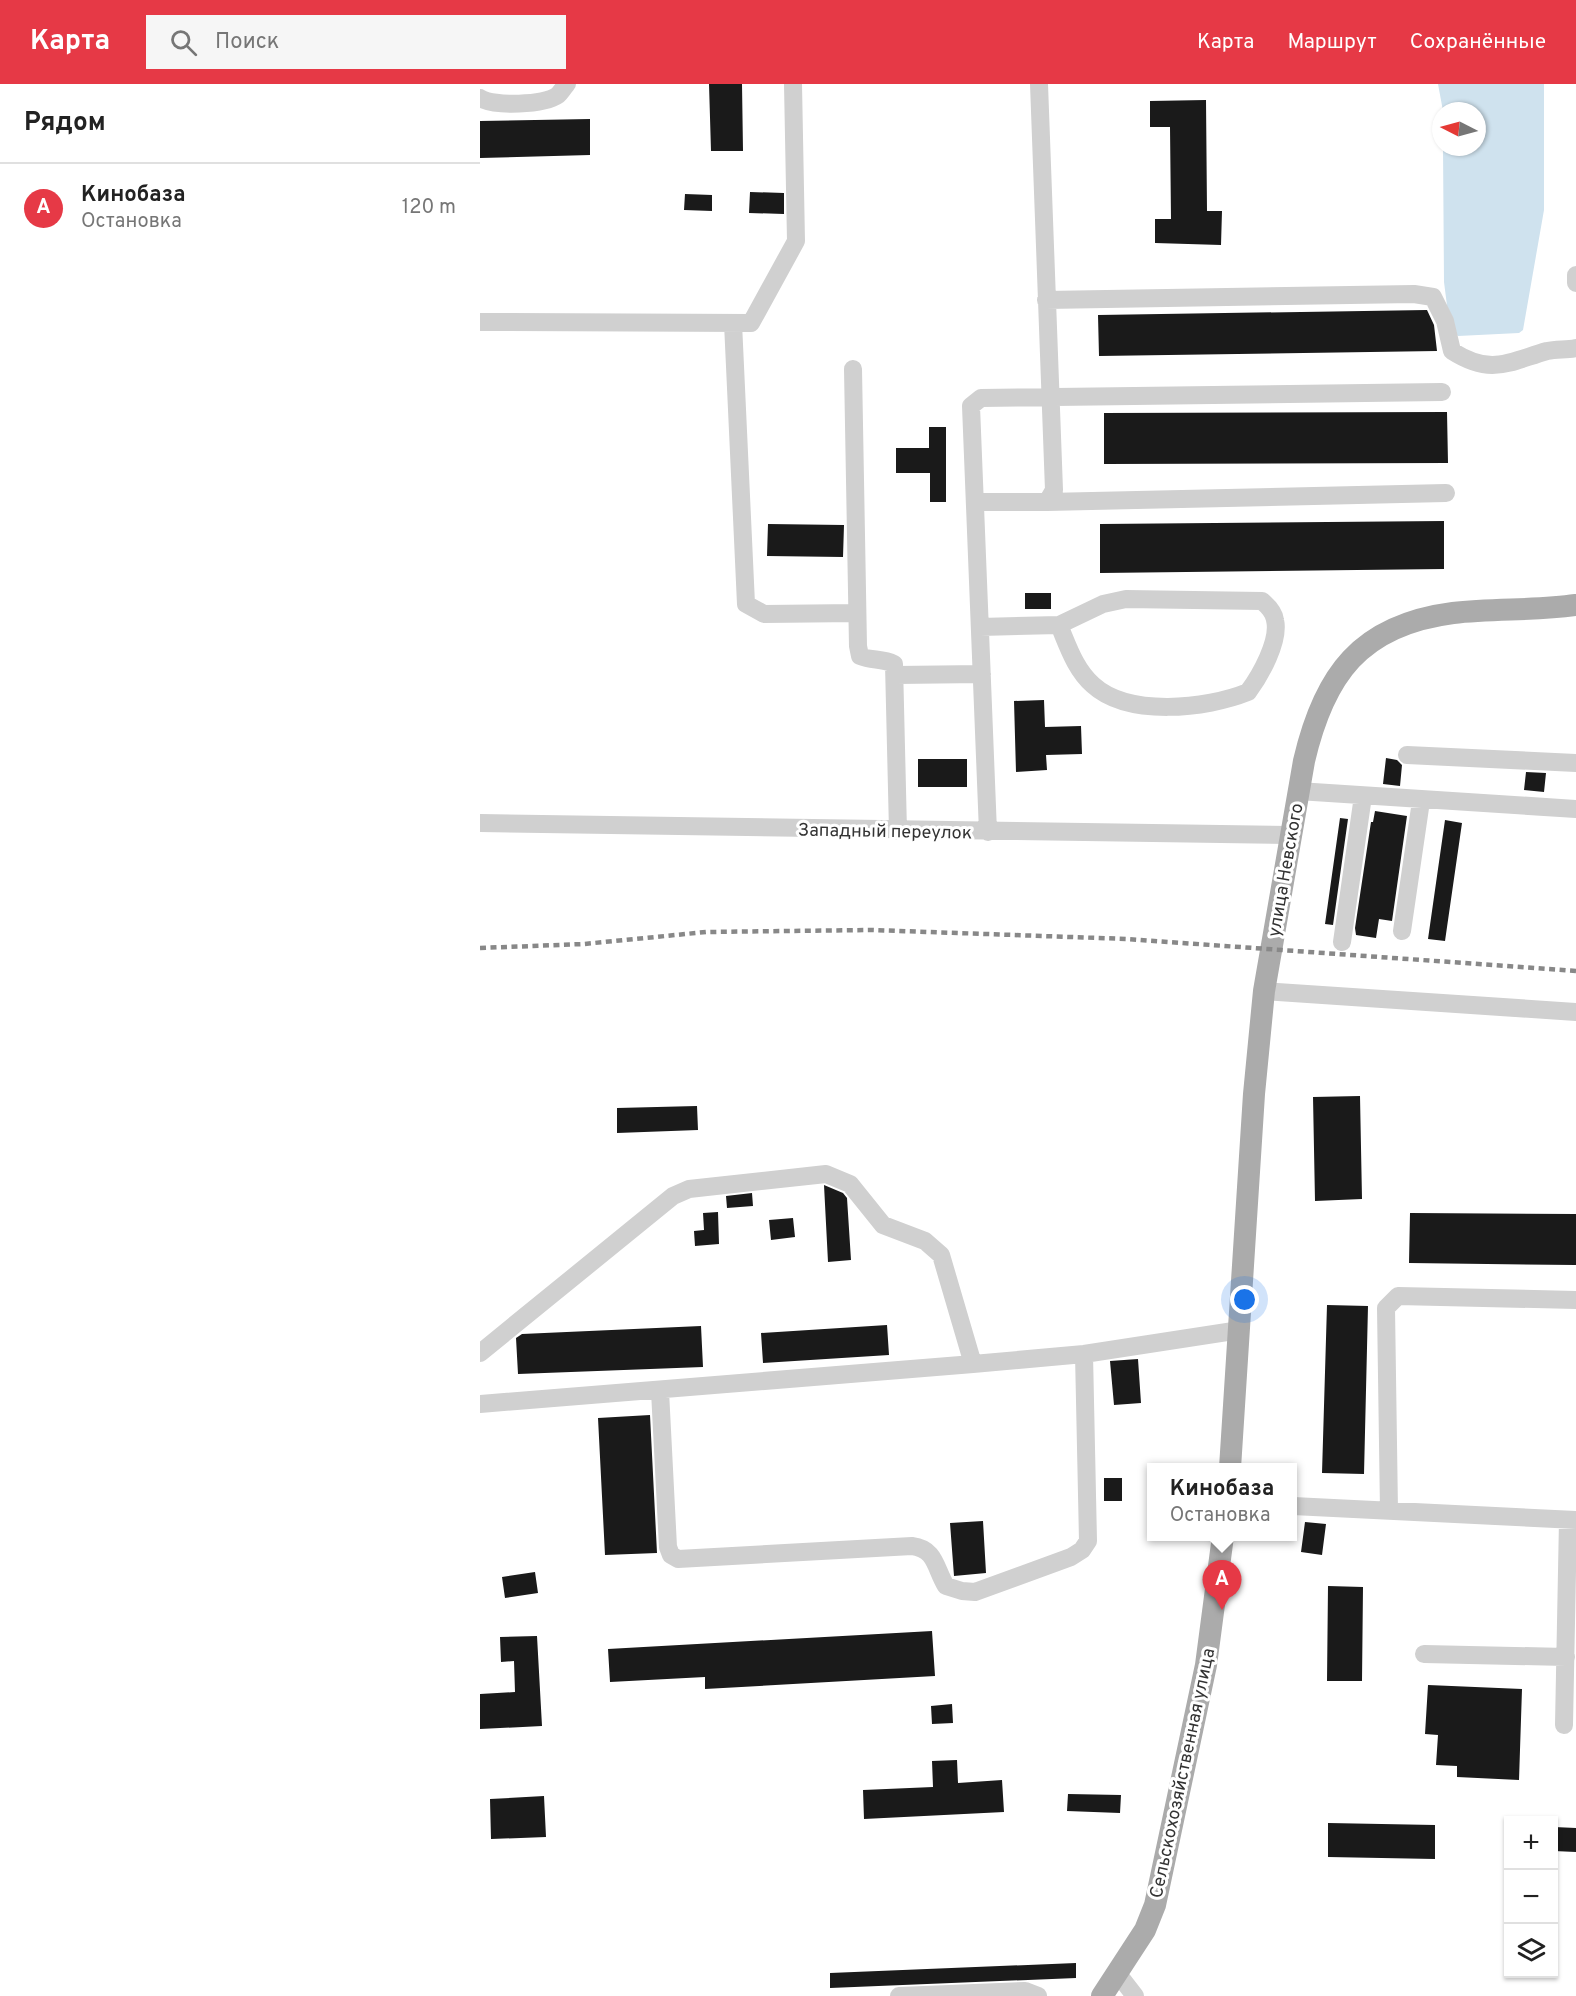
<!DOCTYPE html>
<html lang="ru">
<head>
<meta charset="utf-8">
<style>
  :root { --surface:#fff; --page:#f6f6f6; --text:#222; --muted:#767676; --line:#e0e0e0; --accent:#e63946 }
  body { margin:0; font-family:Overpass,sans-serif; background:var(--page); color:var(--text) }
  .controls { position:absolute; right:18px; bottom:18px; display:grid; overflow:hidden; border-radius:0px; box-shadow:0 2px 4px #0004 }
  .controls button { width:54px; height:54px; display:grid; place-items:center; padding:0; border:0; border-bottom:2px solid var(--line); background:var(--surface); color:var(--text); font:30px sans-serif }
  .compass { position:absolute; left:952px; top:18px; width:54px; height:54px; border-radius:50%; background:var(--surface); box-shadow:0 2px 4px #0004; rotate:276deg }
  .you { position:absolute; left:765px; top:1216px; width:21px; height:21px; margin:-15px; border:4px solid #fff; border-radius:50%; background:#1a73e8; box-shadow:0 0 0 9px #1a73e833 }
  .badge { display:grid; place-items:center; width:39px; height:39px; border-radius:50%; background:var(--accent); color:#fff; font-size:20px; font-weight:700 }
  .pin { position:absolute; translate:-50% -50px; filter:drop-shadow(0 2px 3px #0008) }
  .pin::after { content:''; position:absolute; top:32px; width:21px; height:18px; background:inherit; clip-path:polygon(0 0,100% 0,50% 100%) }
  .popup { position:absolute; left:667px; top:1379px; width:150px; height:78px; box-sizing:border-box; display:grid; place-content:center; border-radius:0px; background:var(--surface); filter:drop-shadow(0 2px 4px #0005); font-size:20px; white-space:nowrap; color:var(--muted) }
  .popup b { font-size:22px; color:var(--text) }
  .popup::after { content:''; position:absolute; left:50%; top:100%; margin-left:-12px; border:12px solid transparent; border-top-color:var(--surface) }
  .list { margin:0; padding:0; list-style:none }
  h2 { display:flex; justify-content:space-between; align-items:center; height:78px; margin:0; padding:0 24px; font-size:26px }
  h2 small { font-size:20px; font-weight:400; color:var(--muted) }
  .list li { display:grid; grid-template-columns:39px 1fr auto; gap:18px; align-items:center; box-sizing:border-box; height:90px; padding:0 24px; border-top:2px solid var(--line) }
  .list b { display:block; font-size:22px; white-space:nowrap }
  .list p { margin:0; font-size:20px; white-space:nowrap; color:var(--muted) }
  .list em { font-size:20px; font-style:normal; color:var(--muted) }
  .icon { flex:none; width:33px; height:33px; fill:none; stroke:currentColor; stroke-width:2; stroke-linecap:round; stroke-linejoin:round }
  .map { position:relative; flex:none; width:1096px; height:1912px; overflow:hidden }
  header { display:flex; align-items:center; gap:36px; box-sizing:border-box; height:84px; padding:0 30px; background:var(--accent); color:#fff }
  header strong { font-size:28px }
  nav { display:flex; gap:33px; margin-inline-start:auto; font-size:21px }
  .search { width:420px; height:54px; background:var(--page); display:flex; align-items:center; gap:15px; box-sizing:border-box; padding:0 21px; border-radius:0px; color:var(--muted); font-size:22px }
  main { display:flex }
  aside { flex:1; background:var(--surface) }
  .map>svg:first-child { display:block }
  .water { fill:#cfe2ee }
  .building { fill:#1a1a1a }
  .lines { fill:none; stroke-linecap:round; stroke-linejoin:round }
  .minor { stroke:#d0d0d0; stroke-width:18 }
  .major { stroke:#ababab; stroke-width:22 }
  .rail { stroke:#888; stroke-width:4.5; stroke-dasharray:6 4.5; stroke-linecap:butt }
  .labels { text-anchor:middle; stroke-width:6; stroke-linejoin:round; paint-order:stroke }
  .street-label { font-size:18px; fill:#333; stroke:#fff }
</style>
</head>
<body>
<header>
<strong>Карта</strong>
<div class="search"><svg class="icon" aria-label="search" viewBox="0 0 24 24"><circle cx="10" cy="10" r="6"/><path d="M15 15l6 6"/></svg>Поиск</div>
<nav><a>Карта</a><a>Маршрут</a><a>Сохранённые</a></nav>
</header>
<main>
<aside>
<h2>Рядом<small></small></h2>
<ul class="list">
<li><span class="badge">A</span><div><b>Кинобаза</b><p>Остановка</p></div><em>120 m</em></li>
</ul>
</aside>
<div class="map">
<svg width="1096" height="1912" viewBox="0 0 1096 1912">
  <rect width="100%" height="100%" fill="#fff"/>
  <path class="water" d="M958 0H1064V126L1043 246 1039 249 978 252 970 245 964 198 963 63H997V27H963Z"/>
  <path class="building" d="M229 0H262L263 67H231Z
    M726 16 727 127H742L741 161 675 159V135H691L690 43H670V17Z
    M110 35V71L0 74V37Z
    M270 108 304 109V130L269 129Z
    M205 110 232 111V127L204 126Z
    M947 226 954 241 957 267 619 272 618 231Z
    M967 328 968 379 624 380V329Z
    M449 343H466V418H450V389H416V364H449Z
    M964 437V485L620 489V440Z
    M288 440 364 441 363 473 287 472Z
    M545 509H571V525H545Z
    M564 616 565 643 601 642 602 670 566 671 567 686 536 688 534 617Z
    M906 674 917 676 922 681 920 702 903 700Z
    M438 675H487V703H438Z
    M1046 688 1066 689 1064 708 1044 706Z
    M895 727 927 732 912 837 899 835 896 854 876 851 875 844 891 738H893Z
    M860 734 868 735 853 841 845 840Z
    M965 736 982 739 965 857 948 855Z
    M880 1012 882 1115 835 1117 833 1013Z
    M217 1022 218 1046 137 1049V1024Z
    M344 1101 363 1109 367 1114 371 1176 348 1178Z
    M272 1109 273 1122 247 1124 246 1112Z
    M238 1128 239 1160 215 1162 214 1147 224 1146 223 1129Z
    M930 1129 1096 1130V1181L929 1179Z
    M313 1134 315 1153 291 1156 289 1136Z
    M847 1221 888 1222 884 1390 842 1389Z
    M407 1241 409 1271 283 1279 281 1249Z
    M221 1242 223 1283 38 1290 36 1254 42 1250Z
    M658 1275 661 1319 634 1321 630 1277Z
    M170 1331 177 1469 125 1471 118 1334Z
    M624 1394H642V1417H624Z
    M503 1437 506 1489 474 1492 470 1439Z
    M825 1438 846 1440 842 1471 821 1468Z
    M55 1488 58 1509 25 1514 22 1493Z
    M848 1502 883 1503 882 1597H847Z
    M452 1547 455 1592 225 1605V1593L130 1598 128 1565Z
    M57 1552 62 1642 0 1645V1610L35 1608 34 1577 21 1578 20 1553Z
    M948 1601 1042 1605 1039 1696 977 1693V1682L956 1681 958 1651 945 1650Z
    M472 1620 473 1639 452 1640 451 1622Z
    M477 1676 478 1699 522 1696 524 1728 384 1735 383 1706 453 1703 452 1677Z
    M588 1710 641 1711 640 1729 587 1727Z
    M64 1712 66 1753 11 1755 10 1715Z
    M848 1739 955 1741V1775L848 1773Z
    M1074 1743 1096 1744V1768L1074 1767Z
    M596 1879V1894L350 1904V1889Z"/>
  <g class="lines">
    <path class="minor" d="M0 14C14 23 64 21 78 11 81 8 84 3 87 0
      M1096 191V199
      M566 216 934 210 953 213 965 237 972 267C1011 292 1029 278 1067 267 1077 265 1087 266 1096 264
      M0 238 271 239 316 157 313 0
      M253 239 266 520 284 530 377 529
      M373 285 378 562 380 572C392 577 402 574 414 580L418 747
      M495 418H567L574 406 559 0
      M567 418 966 409
      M500 543 579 541C588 562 595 585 613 601 648 633 726 625 768 608 780 592 800 557 795 536 794 528 788 522 782 517L646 515 623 520 579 541
      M416 591 502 590
      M927 671 1096 679
      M818 707 1096 725
      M0 739 810 751
      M508 748 491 322 501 314 962 308
      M922 847 941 717
      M862 858 883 712
      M784 907 1096 928
      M0 1269 193 1112 209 1105 346 1090 370 1100 403 1141 445 1157 461 1171 493 1280
      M180 1307 188 1463 191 1471 198 1475 432 1462C456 1465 455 1484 466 1502L482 1507 495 1508 591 1473 602 1466 608 1457 604 1270
      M0 1320 493 1280 604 1270 760 1246
      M813 1422 1096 1436
      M909 1427 906 1224 918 1212 1096 1216
      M944 1570 1086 1573
      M1084 1641 1088 1436
      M638 1890 655 1912
      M419 1912 545 1907 558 1912"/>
    <path class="major" d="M750 1384 774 1010 784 907 824 677C844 591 880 541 973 529 1014 524 1055 527 1096 521
      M622 1912 665 1846 675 1821 726 1581 743 1452"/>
    <path class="rail" d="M0 864 104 860 226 848 393 846 647 855 1096 887"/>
  </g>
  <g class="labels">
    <g class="street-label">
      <text transform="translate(405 747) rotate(1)" y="6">Западный переулок</text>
      <text transform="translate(805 786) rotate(-80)" y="6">улица Невского</text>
      <text transform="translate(702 1689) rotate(-78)" y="6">Сельскохозяйственная улица</text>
    </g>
  </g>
</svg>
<div class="controls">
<button>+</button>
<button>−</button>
<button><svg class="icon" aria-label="layers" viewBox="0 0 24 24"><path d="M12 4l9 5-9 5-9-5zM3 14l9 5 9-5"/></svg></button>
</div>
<svg class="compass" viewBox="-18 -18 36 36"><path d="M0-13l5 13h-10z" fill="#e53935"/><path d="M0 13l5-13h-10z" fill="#767676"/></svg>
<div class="you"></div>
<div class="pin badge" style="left:742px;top:1526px">A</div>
<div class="popup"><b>Кинобаза</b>Остановка</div>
</div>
</main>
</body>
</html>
